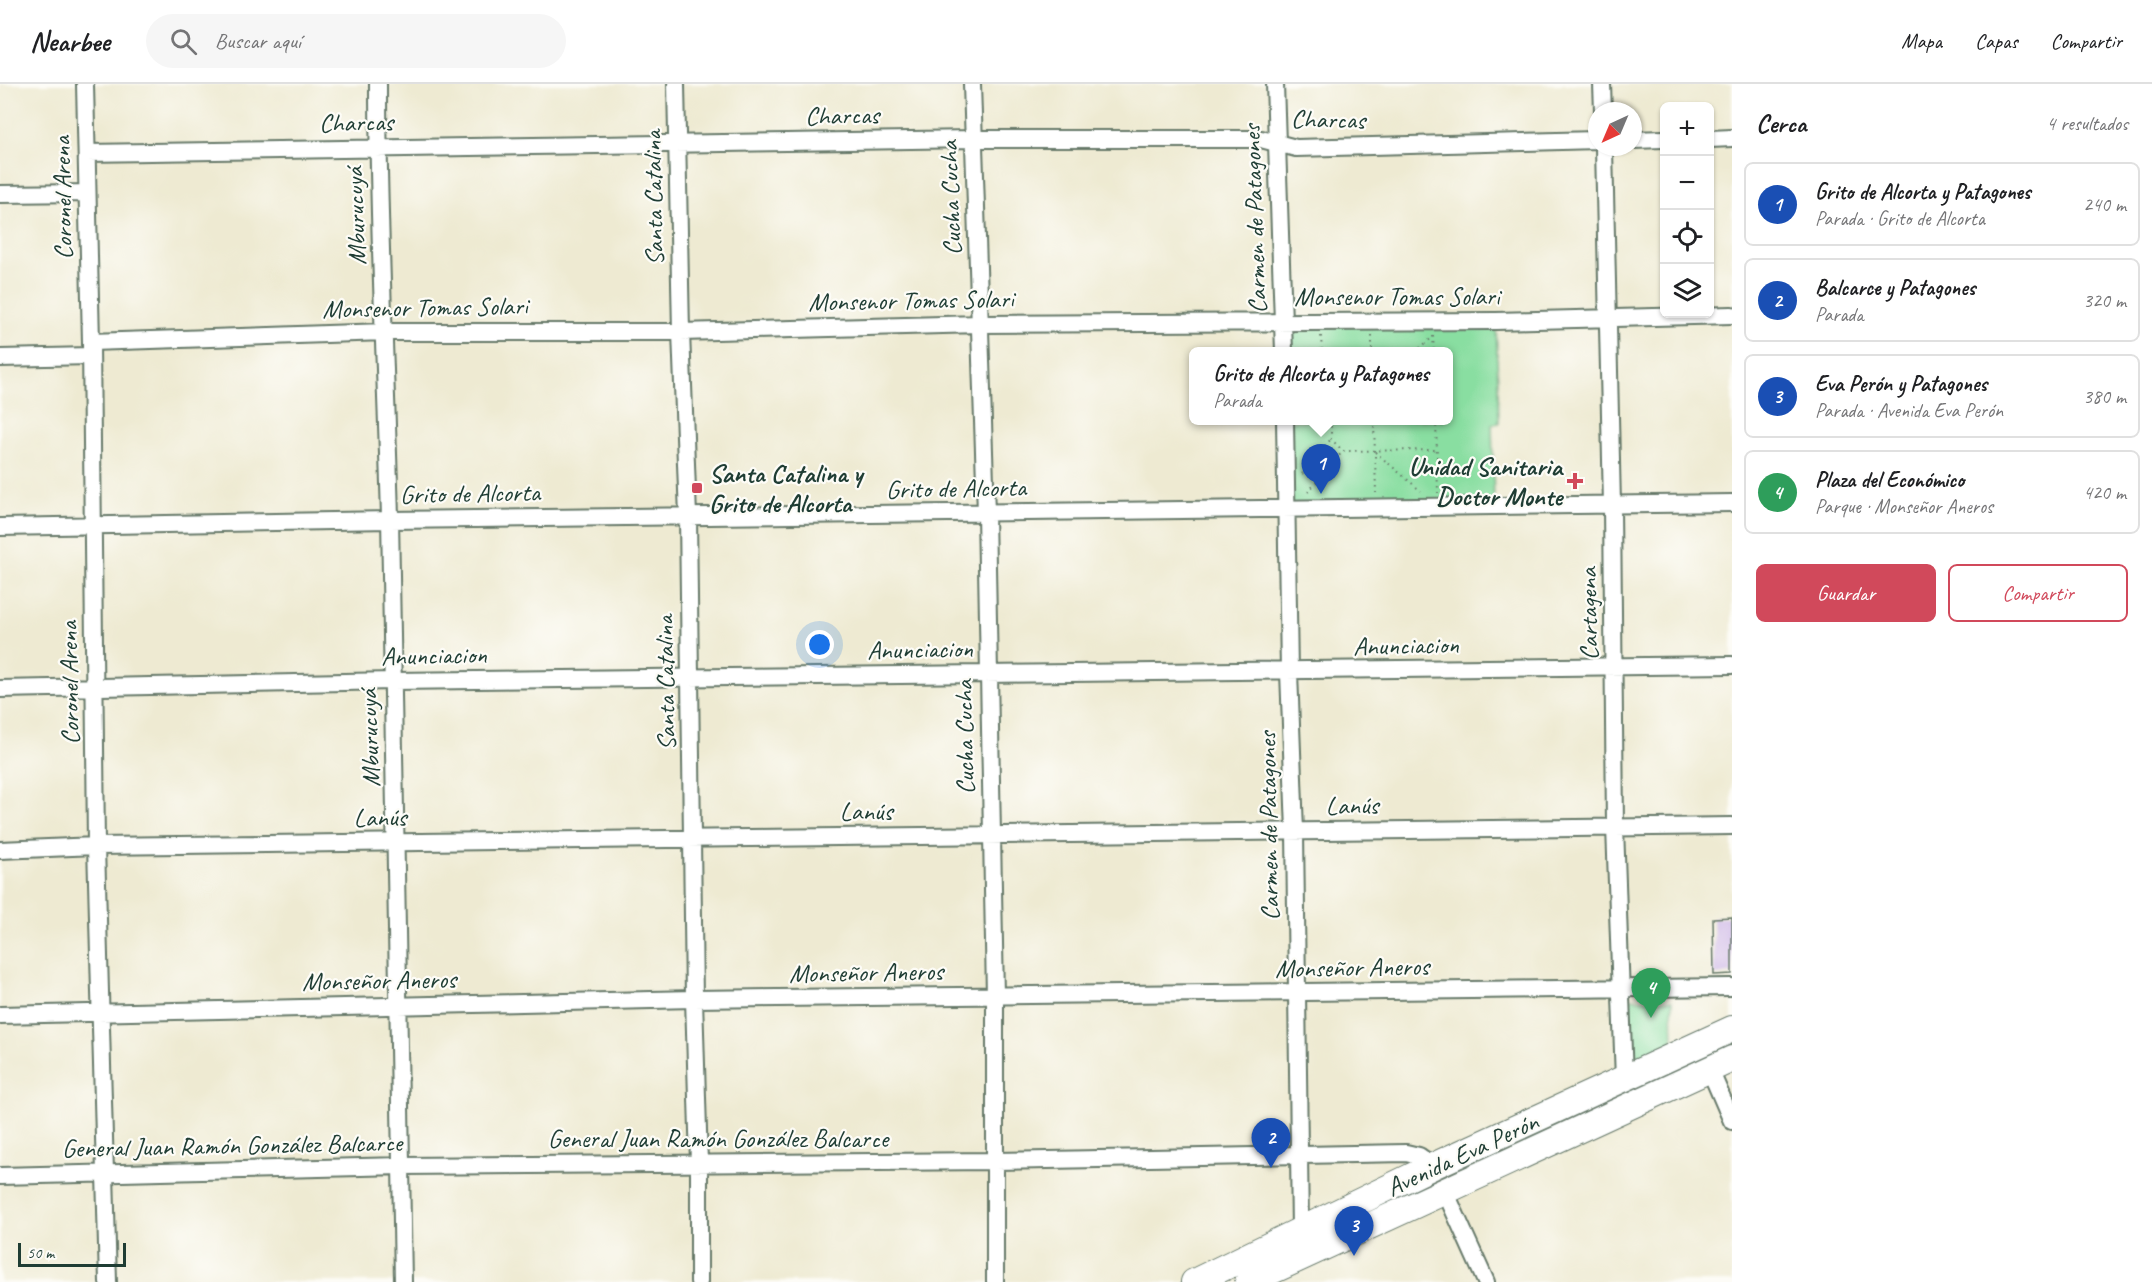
<!DOCTYPE html>
<html lang="es">
<head>
<meta charset="utf-8">
<style>
  :root { --surface:#fff; --page:#f6f6f6; --text:#202124; --muted:#757577; --line:#e0e0e0; --accent:#d1495b }
  body { margin:0; font-family:Caveat,sans-serif; background:var(--page); color:var(--text) }
  .controls { position:absolute; right:18px; top:18px; display:grid; overflow:hidden; border-radius:9px; box-shadow:0 2px 4px #0004 }
  .controls button { width:54px; height:54px; display:grid; place-items:center; padding:0; border:0; border-bottom:2px solid var(--line); background:var(--surface); color:var(--text); font:30px sans-serif }
  .compass { position:absolute; left:1588px; top:18px; width:54px; height:54px; border-radius:50%; background:var(--surface); box-shadow:0 2px 4px #0004; rotate:224deg }
  .scale { position:absolute; left:18px; bottom:15px; width:108px; box-sizing:border-box; padding-left:6px; border:3px solid #1f3d34; border-top:0; font-size:16px; line-height:21px; white-space:nowrap; color:#1f3d34; -webkit-text-stroke:4px #fdfcf7; paint-order:stroke }
  .you { position:absolute; left:820px; top:561px; width:21px; height:21px; margin:-15px; border:4px solid #fff; border-radius:50%; background:#1a73e8; box-shadow:0 0 0 9px #1a73e833 }
  .badge { display:grid; place-items:center; width:39px; height:39px; border-radius:50%; background:var(--accent); color:#fff; font-size:20px; font-weight:700 }
  .pin { position:absolute; translate:-50% -50px; filter:drop-shadow(0 2px 3px #0008) }
  .pin::after { content:''; position:absolute; top:32px; width:21px; height:18px; background:inherit; clip-path:polygon(0 0,100% 0,50% 100%) }
  .popup { position:absolute; left:1189px; top:263px; width:264px; height:78px; box-sizing:border-box; display:grid; place-content:center; border-radius:9px; background:var(--surface); filter:drop-shadow(0 2px 4px #0005); font-size:20px; white-space:nowrap; color:var(--muted) }
  .popup b { font-size:22px; color:var(--text) }
  .popup::after { content:''; position:absolute; left:50%; top:100%; margin-left:-12px; border:12px solid transparent; border-top-color:var(--surface) }
  .list { margin:0; padding:0; list-style:none }
  h2 { display:flex; justify-content:space-between; align-items:center; height:78px; margin:0; padding:0 24px; font-size:26px }
  h2 small { font-size:20px; font-weight:400; color:var(--muted) }
  .list li { display:grid; grid-template-columns:39px 1fr auto; gap:18px; align-items:center; box-sizing:border-box; height:84px; margin:0 12px 12px; padding:0 12px; border:2px solid var(--line); border-radius:9px }
  .list b { display:block; font-size:22px; white-space:nowrap }
  .list p { margin:0; font-size:20px; white-space:nowrap; color:var(--muted) }
  .list em { font-size:20px; font-style:normal; color:var(--muted) }
  .actions { display:flex; gap:12px; padding:18px 24px }
  .actions a { flex:1; padding:14px 0; border:2px solid var(--accent); border-radius:9px; text-align:center; font-size:21px; color:var(--accent) }
  .actions .main { background:var(--accent); color:#fff }
  .icon { flex:none; width:33px; height:33px; fill:none; stroke:currentColor; stroke-width:2; stroke-linecap:round; stroke-linejoin:round }
  .map { position:relative; flex:none; width:1732px; height:1198px; overflow:hidden }
  header { display:flex; align-items:center; gap:36px; box-sizing:border-box; height:84px; padding:0 30px; background:var(--surface); border-bottom:2px solid var(--line) }
  header strong { font-size:28px }
  nav { display:flex; gap:33px; margin-inline-start:auto; font-size:21px }
  .search { width:420px; height:54px; background:var(--page); display:flex; align-items:center; gap:15px; box-sizing:border-box; padding:0 21px; border-radius:33px; color:var(--muted); font-size:22px }
  main { display:flex }
  aside { flex:1; background:var(--surface) }
  .map>svg:first-child { display:block }
  .green { fill:#89dea1; stroke:#548e6a; stroke-width:1.5 }
  .building { fill:#c5aae5 }
  .lines { fill:none; stroke-linecap:round; stroke-linejoin:round }
  .street-casing { stroke:#677a6b; stroke-width:20 }
  .primary-casing { stroke:#677a6b; stroke-width:28 }
  .path { stroke:#677a6b; stroke-width:2; stroke-dasharray:1.5 4.5; stroke-linecap:butt }
  .street { stroke:#fff; stroke-width:16 }
  .primary { stroke:#fff; stroke-width:26 }
  .poi-dot { fill:#d1495b; stroke:#fdfcf7; stroke-width:2 }
  .labels { text-anchor:middle; stroke-width:4.5; stroke-linejoin:round; paint-order:stroke }
  .street-label { font-size:26px; fill:#1f3d34; stroke:#fdfcf7 }
  .poi-label { font-size:26px; font-weight:bold; fill:#1f3d34; stroke:#fdfcf7; text-anchor:end }
</style>
</head>
<body>
<header>
<strong>Nearbee</strong>
<div class="search"><svg class="icon" aria-label="search" viewBox="0 0 24 24"><circle cx="10" cy="10" r="6"/><path d="M15 15l6 6"/></svg>Buscar aquí</div>
<nav><a>Mapa</a><a>Capas</a><a>Compartir</a></nav>
</header>
<main>
<div class="map">
<svg width="1732" height="1198" viewBox="0 0 1732 1198">
  <rect width="100%" height="100%" fill="#fdfcf7"/>
  <filter id="ink" filterUnits="userSpaceOnUse"><feTurbulence type="fractalNoise" baseFrequency=".0167" numOctaves="2"/><feDisplacementMap in="SourceGraphic" scale="12" xChannelSelector="R" yChannelSelector="G"/><feConvolveMatrix kernelMatrix="1 2 1 2 8 2 1 2 1" color-interpolation-filters="sRGB"/></filter>
  <filter id="wash" filterUnits="userSpaceOnUse"><feTurbulence type="fractalNoise" baseFrequency=".008" numOctaves="4" result="noise"/><feDisplacementMap in="SourceGraphic" scale="24" xChannelSelector="R" yChannelSelector="G"/><feGaussianBlur stdDeviation="1.35" result="paint"/><feColorMatrix in="noise" values="0 0 0 0 0 0 0 0 0 0 0 0 0 0 0 0 0 1.4 0 .05"/><feComposite in="paint" operator="in"/></filter>
  <g filter="url(#wash)">
    <rect width="100%" height="100%" fill="#eeead2"/>
    <path class="green" d="M1283 237H1496L1499 339 1492 340 1494 421 1288 426 1285 337 1448 336V268L1284 267Z
      M1630 914 1672 917 1673 966 1632 981Z
      M1732 958V961L1452 1091 1450 1089Z"/>
    <g id="blocks">
      <path class="building" d="M1732 833V890L1714 891 1713 834Z"/>
    </g>
  </g>
  <g filter="url(#ink)">
    <use href="#blocks" fill-opacity="0" stroke="#677a6b" stroke-width="1.5"/>
    <g class="lines">
      <defs>
        <path id="street" d="M85 0 91 258 96 762 108 1198
          M378 0C378 144 386 289 390 433 396 688 401 943 403 1198
          M676 0 681 248 688 432 694 915 699 1079V1198
          M972 0 986 429 995 912V1198
          M1275 0 1284 268
          M1602 0 1603 27
          M1710 55 1732 54
          M1633 56 1664 55
          M1604 63 1612 421 1615 743 1624 996
          M87 69 973 55H1261L1296 64 1597 56
          M0 110 86 109
          M91 258 385 248H681L980 240 1496 237 1732 231
          M0 274 91 272
          M1285 336 1289 588 1295 747 1300 1147
          M0 443 390 436 1732 419
          M0 605 393 597 1732 581
          M0 766 96 762 1732 742
          M0 931 694 915 1732 903
          M1710 986 1732 1037
          M0 1092 402 1082 995 1077 1406 1069 1419 1072 1433 1082
          M1445 1107 1486 1198"/>
        <path id="primary" d="M1194 1198 1433 1082 1732 945
          M1248 1198 1732 975"/>
      </defs>
      <use href="#street" class="street-casing"/>
      <use href="#primary" class="primary-casing"/>
      <path class="path" d="M1321 252 1322 268
        M1372 252V268
        M1433 252 1434 268
        M1415 268 1433 253
        M1331 336V355L1343 367 1437 366
        M1374 336 1376 409
        M1436 336 1438 409
        M1375 368 1421 407
        M1302 390 1331 355
        M1308 408 1343 367"/>
      <use href="#street" class="street"/>
      <use href="#primary" class="primary"/>
    </g>
  </g>
  <g class="poi-dot">
    <path d="M1572 388h6v6h6v6h-6v6h-6v-6h-6v-6h6z"/>
    <rect x="691" y="398" width="12" height="12" rx="3"/>
  </g>
  <g class="labels">
    <g class="street-label">
      <text transform="translate(842 31) rotate(-1)" y="9">Charcas</text>
      <text transform="translate(1328 35) rotate(1)" y="9">Charcas</text>
      <text transform="translate(356 38) rotate(-1)" y="9">Charcas</text>
      <text transform="translate(62 114) rotate(-91)" y="9">Coronel Arena</text>
      <text transform="translate(653 114) rotate(-91)" y="9">Santa Catalina</text>
      <text transform="translate(950 114) rotate(-92)" y="9">Cucha Cucha</text>
      <text transform="translate(355 132) rotate(-92)" y="9">Mburucuyá</text>
      <text transform="translate(1254 135) rotate(-92)" y="9">Carmen de Patagones</text>
      <text x="1397" y="221">Monsenor Tomas Solari</text>
      <text transform="translate(911 216) rotate(-1)" y="9">Monsenor Tomas Solari</text>
      <text transform="translate(425 223) rotate(-1)" y="9">Monsenor Tomas Solari</text>
      <text transform="translate(956 404) rotate(-1)" y="9">Grito de Alcorta</text>
      <text transform="translate(470 409) rotate(-1)" y="9">Grito de Alcorta</text>
      <text transform="translate(1588 530) rotate(-91)" y="9">Cartagena</text>
      <text transform="translate(1406 561) rotate(-1)" y="9">Anunciacion</text>
      <text transform="translate(920 565) rotate(-1)" y="9">Anunciacion</text>
      <text transform="translate(434 571) rotate(-1)" y="9">Anunciacion</text>
      <text transform="translate(69 599) rotate(-91)" y="9">Coronel Arena</text>
      <text transform="translate(665 599) rotate(-91)" y="9">Santa Catalina</text>
      <text transform="translate(964 653) rotate(-91)" y="9">Cucha Cucha</text>
      <text transform="translate(369 654) rotate(-92)" y="9">Mburucuyá</text>
      <text transform="translate(1352 721) rotate(-1)" y="9">Lanús</text>
      <text x="866" y="736">Lanús</text>
      <text transform="translate(380 733) rotate(-1)" y="9">Lanús</text>
      <text transform="translate(1268 742) rotate(-91)" y="9">Carmen de Patagones</text>
      <text transform="translate(1352 883) rotate(-1)" y="9">Monseñor Aneros</text>
      <text transform="translate(866 888) rotate(-1)" y="9">Monseñor Aneros</text>
      <text transform="translate(379 896) rotate(-1)" y="9">Monseñor Aneros</text>
      <text x="718" y="1063">General Juan Ramón González Balcarce</text>
      <text transform="translate(232 1061) rotate(-1)" y="9">General Juan Ramón González Balcarce</text>
      <text transform="translate(1462 1070) rotate(-25)" y="9">Avenida Eva Perón</text>
    </g>
    <g class="poi-label">
      <text x="1562" y="391">Unidad Sanitaria<tspan x="1562" dy="30">Doctor Monte</tspan></text>
      <text x="709" y="398" text-anchor="start">Santa Catalina y<tspan x="709" dy="30">Grito de Alcorta</tspan></text>
    </g>
  </g>
</svg>
<div class="controls">
<button>+</button>
<button>−</button>
<button><svg class="icon" aria-label="locate" viewBox="0 0 24 24"><circle cx="12" cy="12" r="6"/><path d="M12 2v4M12 18v4M2 12h4M18 12h4"/></svg></button>
<button><svg class="icon" aria-label="layers" viewBox="0 0 24 24"><path d="M12 4l9 5-9 5-9-5zM3 14l9 5 9-5"/></svg></button>
</div>
<svg class="compass" viewBox="-18 -18 36 36"><path d="M0-13l5 13h-10z" fill="#e53935"/><path d="M0 13l5-13h-10z" fill="#757577"/></svg>
<div class="scale">50 m</div>
<div class="you"></div>
<div class="pin badge" style="left:1321px;top:410px;background:#1a4fb4">1</div>
<div class="popup"><b>Grito de Alcorta y Patagones</b>Parada</div>
<div class="pin badge" style="left:1271px;top:1084px;background:#1a4fb4">2</div>
<div class="pin badge" style="left:1354px;top:1172px;background:#1a4fb4">3</div>
<div class="pin badge" style="left:1651px;top:934px;background:#2e9e5b">4</div>
</div>
<aside>
<h2>Cerca<small>4 resultados</small></h2>
<ul class="list">
<li><span class="badge" style="background:#1a4fb4">1</span><div><b>Grito de Alcorta y Patagones</b><p>Parada · Grito de Alcorta</p></div><em>240 m</em></li>
<li><span class="badge" style="background:#1a4fb4">2</span><div><b>Balcarce y Patagones</b><p>Parada</p></div><em>320 m</em></li>
<li><span class="badge" style="background:#1a4fb4">3</span><div><b>Eva Perón y Patagones</b><p>Parada · Avenida Eva Perón</p></div><em>380 m</em></li>
<li><span class="badge" style="background:#2e9e5b">4</span><div><b>Plaza del Económico</b><p>Parque · Monseñor Aneros</p></div><em>420 m</em></li>
</ul>
<div class="actions"><a class="main">Guardar</a><a>Compartir</a></div>
</aside>
</main>
</body>
</html>
